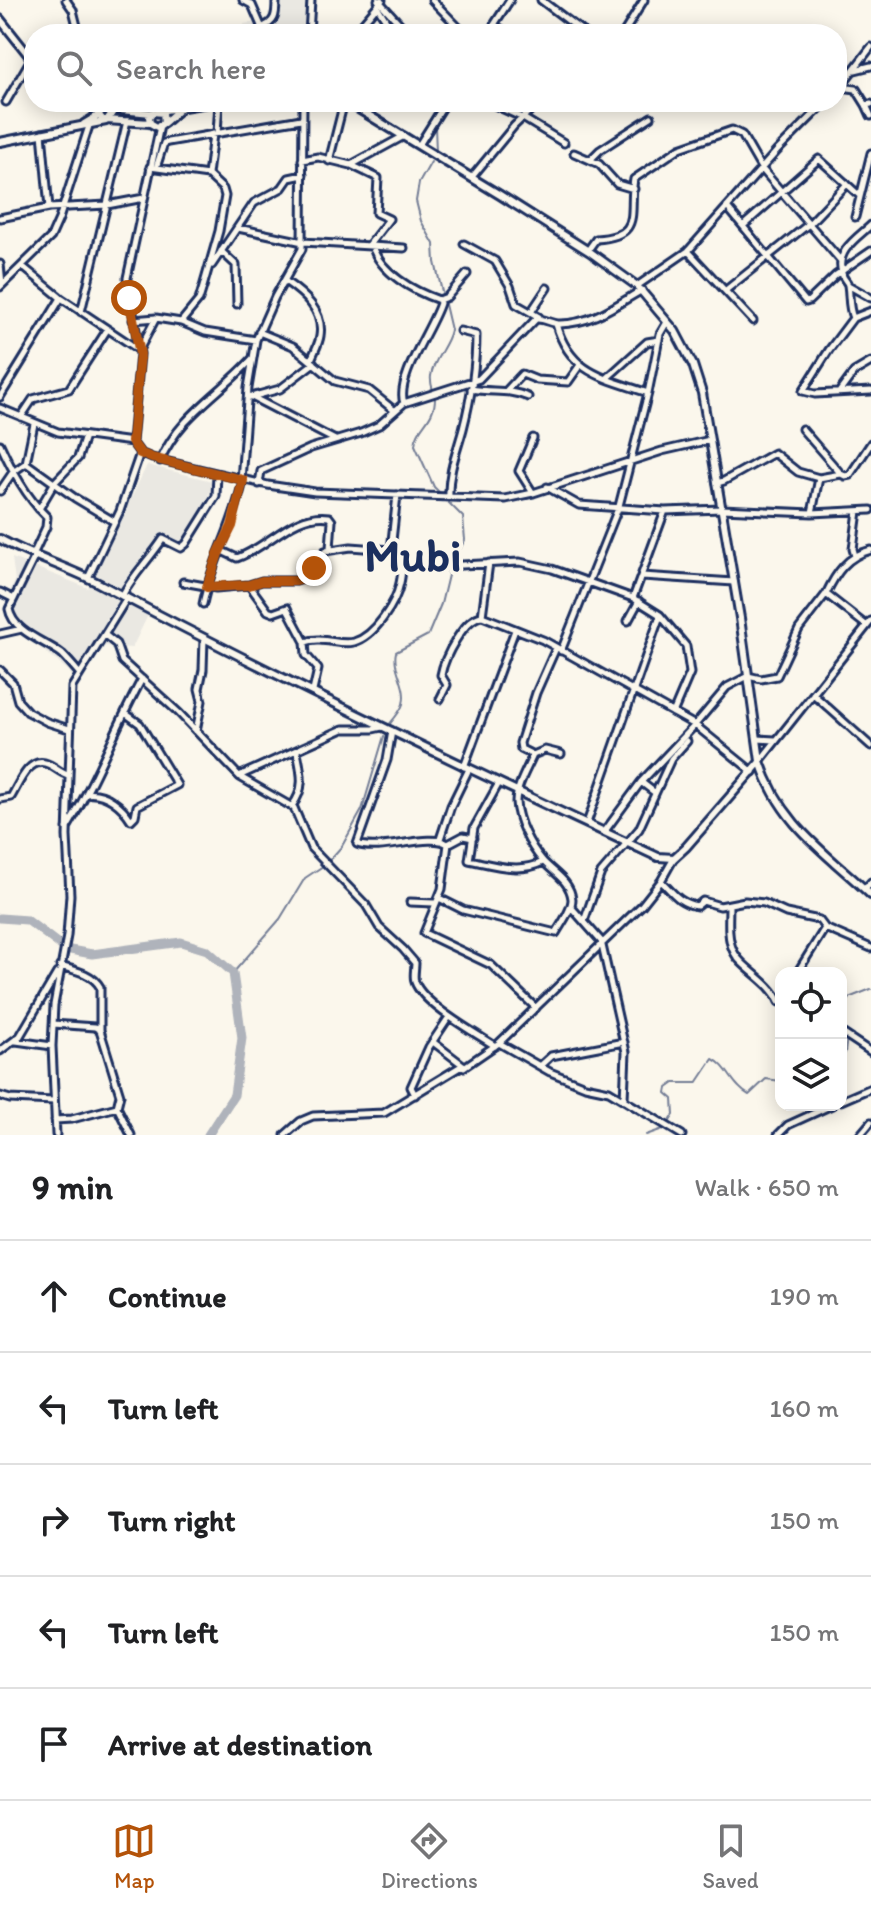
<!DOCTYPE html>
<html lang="en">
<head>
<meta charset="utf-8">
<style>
  :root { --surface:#fff; --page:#f6f6f6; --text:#202124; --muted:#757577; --line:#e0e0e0; --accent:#b45309 }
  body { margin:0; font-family:Itim,sans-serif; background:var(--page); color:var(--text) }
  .controls { position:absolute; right:24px; bottom:24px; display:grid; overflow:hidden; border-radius:16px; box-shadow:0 4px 20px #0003 }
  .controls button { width:72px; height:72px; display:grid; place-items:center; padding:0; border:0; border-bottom:2px solid var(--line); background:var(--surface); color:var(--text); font:40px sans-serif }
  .stop { position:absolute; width:24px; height:24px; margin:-18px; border:6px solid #b45309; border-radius:50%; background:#fff }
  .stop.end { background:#b45309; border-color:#fff; box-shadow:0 2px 8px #0008 }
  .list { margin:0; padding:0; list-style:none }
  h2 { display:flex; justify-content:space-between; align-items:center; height:104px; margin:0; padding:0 32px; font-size:34px }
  h2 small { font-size:26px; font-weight:400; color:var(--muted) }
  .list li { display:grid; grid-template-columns:52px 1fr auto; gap:24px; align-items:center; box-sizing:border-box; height:112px; padding:0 32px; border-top:2px solid var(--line) }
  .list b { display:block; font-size:30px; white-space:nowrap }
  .list em { font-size:26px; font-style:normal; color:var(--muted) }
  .icon { flex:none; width:44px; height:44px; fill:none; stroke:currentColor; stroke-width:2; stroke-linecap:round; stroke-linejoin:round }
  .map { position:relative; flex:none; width:871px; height:1135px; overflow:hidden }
  .search { position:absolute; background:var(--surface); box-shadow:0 4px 20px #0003; left:24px; right:24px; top:24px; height:88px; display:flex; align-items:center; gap:20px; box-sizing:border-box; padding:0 28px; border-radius:32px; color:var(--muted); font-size:30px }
  .sheet { height:664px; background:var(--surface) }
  nav { display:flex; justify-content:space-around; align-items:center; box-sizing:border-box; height:112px; border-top:2px solid var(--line); background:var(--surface); font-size:22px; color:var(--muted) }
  nav a { display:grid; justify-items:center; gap:4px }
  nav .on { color:var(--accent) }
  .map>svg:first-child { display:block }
  .built { fill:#eae8e2 }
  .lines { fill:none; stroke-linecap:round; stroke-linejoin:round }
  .stream { stroke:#747e96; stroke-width:2 }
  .river { stroke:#afb3bb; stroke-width:9 }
  .street-casing { stroke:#1b2f5e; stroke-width:11 }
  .secondary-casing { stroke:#1b2f5e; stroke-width:12 }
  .street { stroke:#fbf7ec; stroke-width:5 }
  .secondary { stroke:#fbf7ec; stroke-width:6 }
  .route { stroke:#b45309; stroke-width:10 }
  .labels { text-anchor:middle; stroke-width:8; stroke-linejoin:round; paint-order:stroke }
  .town-label { font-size:46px; font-weight:bold; fill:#1b2f5e; stroke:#fbf7ec }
</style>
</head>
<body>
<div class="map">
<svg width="871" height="1135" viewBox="0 0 871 1135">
  <rect width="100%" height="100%" fill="#fbf7ec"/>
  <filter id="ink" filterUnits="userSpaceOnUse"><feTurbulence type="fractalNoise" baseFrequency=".0125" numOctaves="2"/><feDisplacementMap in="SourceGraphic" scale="16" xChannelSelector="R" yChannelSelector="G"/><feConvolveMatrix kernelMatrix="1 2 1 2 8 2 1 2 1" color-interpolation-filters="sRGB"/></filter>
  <g filter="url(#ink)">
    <path class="built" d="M272 0H311L308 34H245L244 24 268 20V12H273Z
      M147 465 212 481 207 502 179 551 156 545 122 590 151 609 132 648 105 646 77 685 69 671 14 627 6 615V600L15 581 12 558 88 588Z"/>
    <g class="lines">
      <path class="stream" d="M436 152 435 126 440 116
        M431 162 419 183 416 201 421 221 434 244 435 262 451 330C448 346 433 359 431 376 429 390 440 395 432 412 427 424 416 431 415 445L434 487 441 494
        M388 726C393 720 401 711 403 704 408 686 392 669 396 652L428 635 441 604 450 567 465 540 463 517 447 501
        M233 973 280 919 305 878 326 864 342 846 362 810 384 736
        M841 1010 851 997 871 989
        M841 1020 847 1037 845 1053 841 1056
        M668 1124 674 1115 673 1099 666 1093 667 1088 674 1083H697L713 1059C728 1066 732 1086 749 1095L766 1079 781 1081
        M646 1135 663 1129"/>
      <path class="river" d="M0 918 27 920 65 949 92 954 181 942 207 950 233 973 242 1038 234 1095 208 1135"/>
      <defs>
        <path id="street" d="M66 0 73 10 79 34
          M243 0 252 5 262 28
          M378 0 409 34
          M432 0 465 34
          M541 0 586 34
          M377 6 389 25 391 34
          M494 25 510 34
          M258 34 260 28C276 23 276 15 276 0
          M309 34 311 0
          M357 34 361 25 382 0
          M488 34 510 0
          M623 34 644 0
          M855 70 871 66
          M841 87 856 89 866 105 871 104
          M837 91 871 47
          M6 102 31 59
          M433 102 442 108
          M488 102 523 118 564 143
          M866 105 871 116
          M42 133 49 208
          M217 133 219 102
          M419 145 446 102
          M574 153 599 164 617 184 634 189
          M302 160 318 157 351 165 404 136
          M590 160 600 150 651 117
          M329 161 344 102
          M351 165 378 178 376 213 389 219 369 245
          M150 167 208 175 223 189 225 196 219 231 203 287 199 300 181 322
          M156 168 164 143 168 142 301 119
          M208 175 213 134
          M472 177 514 126 539 102
          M727 207 806 302 809 301 836 275 871 251
          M855 217 871 153
          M0 218 49 208 107 205 144 198
          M744 225 819 159 860 196
          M238 228 303 242 404 248
          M464 244 495 261 510 286 516 304 539 317
          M372 246C381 273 413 291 439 300L440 303C433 327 395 379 404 403
          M588 250 596 239C644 236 628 213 634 179L680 148 732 130 742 135 761 168 841 261
          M221 251 236 265 237 304
          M688 251 753 321
          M0 264 2 284
          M212 265 254 203 282 188 289 178 303 175
          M22 266 61 298 139 350 156 318
          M285 281C304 294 324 311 320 336 319 344 314 352 311 360
          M848 285 871 298
          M637 286 688 251 777 151 826 102
          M0 287 51 237 59 219 89 126
          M726 290 810 223 847 184
          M439 300 447 297 467 274
          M871 311 853 318 829 350 803 391 815 394 871 391
          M81 312 127 121
          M531 312 547 288
          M853 318C848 306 850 297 848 285 846 279 843 280 842 273 835 251 857 238 871 225
          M133 320 156 318 181 322 205 332 256 340
          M556 324C570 374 605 378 648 393
          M259 332 293 346 335 381 369 390 395 411
          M607 378 647 342 659 340
          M471 389C494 393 506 388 528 397
          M507 390 522 374 537 380 568 382 580 365
          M840 391 854 372 871 362
          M248 395 335 440
          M0 397 61 298
          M251 397 280 389 314 363
          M0 408 58 432 132 442 140 453 152 458 268 485 315 492 505 499 533 493 662 451 710 440
          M21 417 33 399 69 389 107 330
          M802 429 841 474
          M533 438 519 471 533 493
          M132 442 140 354 127 278 160 126
          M0 444C12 470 26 497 47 517L46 527 33 555
          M160 461C179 416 220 394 252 359
          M26 463 75 498 115 522
          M241 480 248 388 256 340 275 297 302 249 303 102
          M717 483 724 481 774 453 798 472 819 478
          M259 484 261 471 311 448 361 433 379 425 404 403 479 379 536 319C544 318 551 324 560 324 591 324 616 305 642 290
          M547 487 579 505 665 511 722 509 812 513 871 510
          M0 491 13 472 26 463 34 424
          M449 496C448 473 457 451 463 429 471 398 476 366 476 335L460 331
          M39 509 55 482 78 458 85 436
          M812 513 819 478 841 474 845 476 850 475 871 443
          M220 550 237 558C269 547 293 512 329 517L332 521 330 548
          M391 550 397 495
          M35 556 9 609C13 632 45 641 62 654 68 660 74 667 79 673
          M855 556 853 549 858 511
          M642 576 734 582
          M88 578 120 511 140 453
          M183 582 216 588 249 585 262 581H296L306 578 312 572 325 551 351 547 391 550 396 556 443 566 520 562 552 569 633 598 660 615 686 646 690 673 673 713
          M249 585 268 611 273 613 287 608 288 610 305 642 306 655 318 669 313 691
          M0 592 14 599
          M122 596C133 575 150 559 163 539L181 548 186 544 216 496 217 474
          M633 598 665 511
          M203 604C212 560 234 525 243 480
          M482 616 489 563
          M628 621 639 601
          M867 626 826 594C836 573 847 556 871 550
          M0 634 22 629
          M105 635 116 644 122 661 179 713 240 777 294 808 311 848 366 905 379 927 403 949 415 963C415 969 413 977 415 982 423 1004 475 1033 495 1046
          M305 642C324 636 338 646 354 642 375 636 396 603 400 583 402 575 402 566 403 557
          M561 651 619 506 648 393 660 334 667 322
          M0 670 13 683 18 701 28 712 47 722 69 729
          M813 694 871 746
          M440 699 447 685 441 675C444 658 464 618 482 616L543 640 695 725 753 772
          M196 731 202 701 199 689 203 670 204 638
          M392 731 387 760 357 844C381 853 431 832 448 844
          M758 739 775 740
          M533 755 521 749 520 743 536 693 556 648
          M760 761 871 621
          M464 767 515 630
          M239 776 343 729H373L382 727
          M641 782 654 792
          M499 783 474 828 469 860C494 865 519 874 543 862
          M86 794C106 791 123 807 131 820L135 816 137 806 177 785 140 724 125 713
          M0 799 11 797C18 786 28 758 45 763 53 765 60 773 68 775
          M292 806C306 788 301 772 297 752
          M587 823 660 616
          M67 828C96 781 115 728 142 679
          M605 831 641 782 695 725 727 687 748 676 761 679 777 676 799 629 826 594
          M473 838 463 836 448 844 442 889 424 933 491 965 536 1008
          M440 839 451 806 469 769
          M661 881C673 893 679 903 697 906L703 901 720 906 745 901 764 903 786 913 819 920 825 928 871 948
          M865 889 871 882
          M439 898 463 910 556 933C561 924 572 910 572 899 570 880 552 872 542 860 530 846 517 821 516 802 516 787 527 769 533 755L545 750 561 754
          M410 902 434 903
          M729 905C729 920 727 937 733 950 740 968 770 980 779 1002
          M571 907 601 941 626 1052 624 1099
          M584 921 601 873 639 829 671 759 687 741
          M60 966C74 970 92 973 100 987V1030L120 1095 117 1107 131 1135
          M797 973 825 928
          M53 1024 95 1027 100 1030
          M841 1032 871 1052
          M16 1041 52 1046
          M433 1042 463 1065
          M499 1043 550 1072 585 1086 609 1091 682 1135
          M0 1051 20 1036 57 973
          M540 1066 551 1056 624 1042
          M415 1095 411 1087 429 1047 449 1017
          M0 1096 10 1099 54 1101
          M841 1101 871 1088
          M55 1120 72 1119 117 1107
          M56 1135 52 1046 54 1005 67 936 70 895 67 836 72 687 127 598
          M285 1135 301 1121 313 1116 384 1113 463 1065 464 1067 499 1043 642 905 661 881 674 858
          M778 1135 788 1125 832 1105
          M860 1135 871 1122"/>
        <path id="secondary" d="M0 19 34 62
          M87 102 99 114
          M347 102 500 195 590 252 637 286 675 331 693 365 702 393 740 618 760 761C780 824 825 852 871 895
          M111 109 151 113
          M159 111 214 102
          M107 120 150 123 157 127 164 123 163 113 153 112 149 117 150 123
          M165 122 183 106
          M84 124 99 115 102 108H108L112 113 107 120H103L99 115
          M0 142 106 121
          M0 539C32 557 68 567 100 584 283 681 470 770 658 857L674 858 686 847 760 762"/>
      </defs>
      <use href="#street" class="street-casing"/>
      <use href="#secondary" class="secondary-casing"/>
      <use href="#street" class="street"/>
      <use href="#secondary" class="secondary"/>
    </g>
  </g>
  <g class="lines" filter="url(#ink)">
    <path class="route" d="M129 298 140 354 132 442 140 453 152 458 243 480 232 526 218 554 207 587 249 585 262 581H296L306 578 314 568"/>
  </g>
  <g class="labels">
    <g class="town-label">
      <text x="413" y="571">Mubi</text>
    </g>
  </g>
</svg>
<div class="controls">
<button><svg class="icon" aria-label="locate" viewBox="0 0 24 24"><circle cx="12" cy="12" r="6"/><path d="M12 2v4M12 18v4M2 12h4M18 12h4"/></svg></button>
<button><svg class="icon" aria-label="layers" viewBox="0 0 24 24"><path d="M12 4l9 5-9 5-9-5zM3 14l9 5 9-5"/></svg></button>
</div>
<div class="stop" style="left:129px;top:298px"></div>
<div class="stop end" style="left:314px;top:568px"></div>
<div class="search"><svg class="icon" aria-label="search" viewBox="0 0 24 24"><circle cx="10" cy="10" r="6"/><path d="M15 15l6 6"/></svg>Search here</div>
</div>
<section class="sheet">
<h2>9 min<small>Walk · 650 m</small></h2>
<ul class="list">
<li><svg class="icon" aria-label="ahead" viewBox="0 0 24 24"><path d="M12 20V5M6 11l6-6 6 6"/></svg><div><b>Continue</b></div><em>190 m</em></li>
<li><svg class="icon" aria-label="left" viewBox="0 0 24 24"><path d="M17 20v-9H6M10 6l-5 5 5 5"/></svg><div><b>Turn left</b></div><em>160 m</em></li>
<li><svg class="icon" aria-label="right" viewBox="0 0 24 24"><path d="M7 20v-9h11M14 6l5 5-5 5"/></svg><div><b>Turn right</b></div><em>150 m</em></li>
<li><svg class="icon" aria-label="left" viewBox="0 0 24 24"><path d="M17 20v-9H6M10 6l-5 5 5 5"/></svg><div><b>Turn left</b></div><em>150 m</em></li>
<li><svg class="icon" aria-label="arrive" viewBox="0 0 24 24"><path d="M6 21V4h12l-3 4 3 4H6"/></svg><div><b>Arrive at destination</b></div></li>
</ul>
</section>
<nav>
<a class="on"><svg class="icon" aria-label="map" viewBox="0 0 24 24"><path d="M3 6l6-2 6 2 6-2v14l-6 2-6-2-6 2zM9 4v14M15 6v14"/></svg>Map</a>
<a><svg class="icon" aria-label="directions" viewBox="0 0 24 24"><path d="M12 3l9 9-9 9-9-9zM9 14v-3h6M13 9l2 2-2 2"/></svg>Directions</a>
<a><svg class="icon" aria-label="saved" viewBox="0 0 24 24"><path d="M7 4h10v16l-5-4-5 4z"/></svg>Saved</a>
</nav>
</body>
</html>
